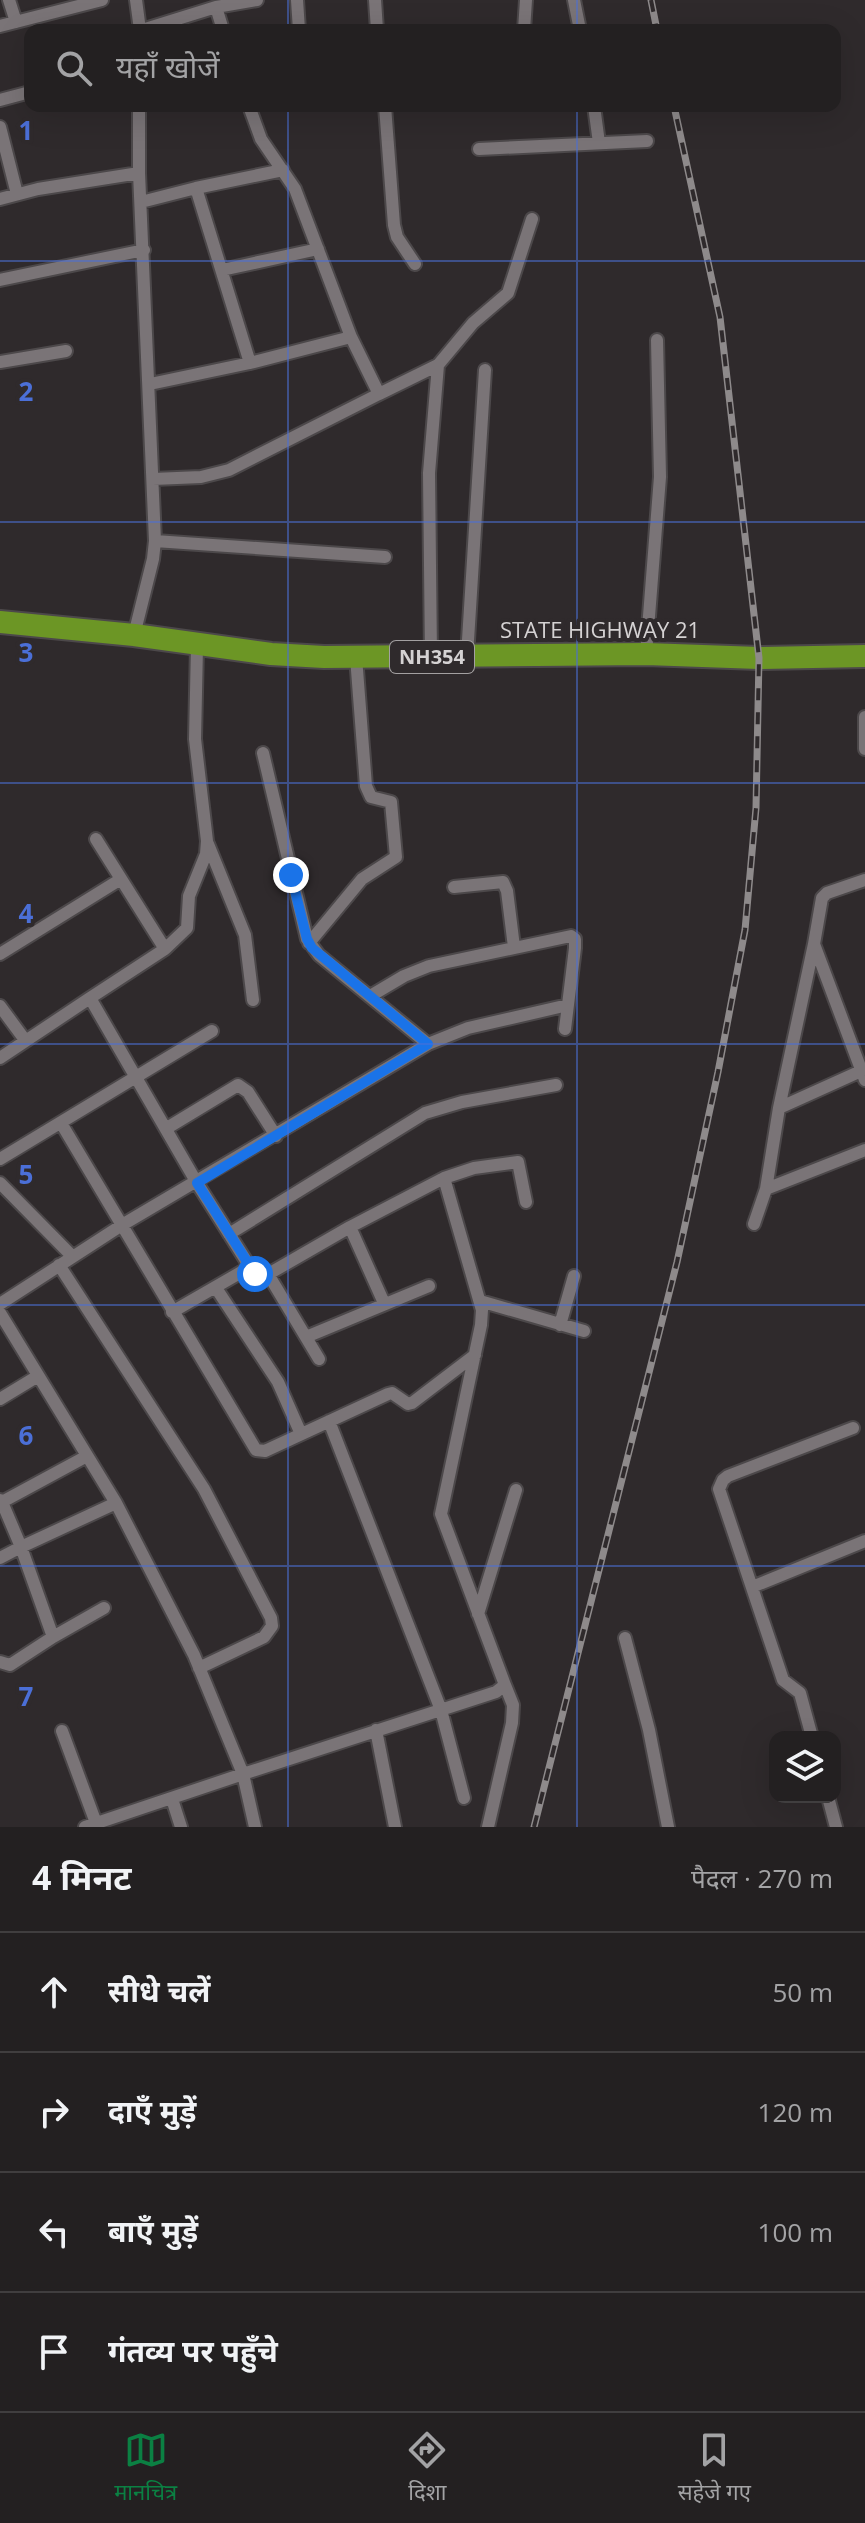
<!DOCTYPE html>
<html lang="hi">
<head>
<meta charset="utf-8">
<style>
  :root { --surface:#232021; --page:#2b282a; --text:#f1f3f6; --muted:#a3a3a5; --line:#403e3f; --accent:#0b8043 }
  body { margin:0; font-family:"Open Sans","Noto Sans Devanagari",sans-serif; background:var(--page); color:var(--text) }
  .controls { position:absolute; right:24px; bottom:24px; display:grid; overflow:hidden; border-radius:16px; box-shadow:0 8px 32px #0002 }
  .controls button { width:72px; height:72px; display:grid; place-items:center; padding:0; border:0; border-bottom:2px solid var(--line); background:var(--surface); color:var(--text); font:40px sans-serif }
  .stop { position:absolute; width:24px; height:24px; margin:-18px; border:6px solid #1a73e8; border-radius:50%; background:#fff }
  .stop.end { background:#1a73e8; border-color:#fff; box-shadow:0 2px 8px #0008 }
  .list { margin:0; padding:0; list-style:none }
  h2 { display:flex; justify-content:space-between; align-items:center; height:104px; margin:0; padding:0 32px; font-size:34px }
  h2 small { font-size:26px; font-weight:400; color:var(--muted) }
  .list li { display:grid; grid-template-columns:52px 1fr auto; gap:24px; align-items:center; box-sizing:border-box; height:120px; padding:0 32px; border-top:2px solid var(--line) }
  .list b { display:block; font-size:30px; white-space:nowrap }
  .list em { font-size:26px; font-style:normal; color:var(--muted) }
  .icon { flex:none; width:44px; height:44px; fill:none; stroke:currentColor; stroke-width:2; stroke-linecap:round; stroke-linejoin:round }
  .map { position:relative; flex:none; width:865px; height:1827px; overflow:hidden }
  .search { position:absolute; background:var(--surface); box-shadow:0 8px 32px #0002; left:24px; right:24px; top:24px; height:88px; display:flex; align-items:center; gap:20px; box-sizing:border-box; padding:0 28px; border-radius:16px; color:var(--muted); font-size:30px }
  .sheet { height:584px; background:var(--surface) }
  nav { display:flex; justify-content:space-around; align-items:center; box-sizing:border-box; height:112px; border-top:2px solid var(--line); background:var(--surface); font-size:22px; color:var(--muted) }
  nav a { display:grid; justify-items:center; gap:4px }
  nav .on { color:var(--accent) }
  .map>svg:first-child { display:block }
  .lines { fill:none; stroke-linecap:round; stroke-linejoin:round }
  .street-casing { stroke:#4c484a; stroke-width:16 }
  .highway-casing { stroke:#4c484a; stroke-width:26 }
  .street { stroke:#7a7477; stroke-width:12 }
  .highway { stroke:#6c9625; stroke-width:22 }
  .rail-casing { stroke:#8e8a8b; stroke-width:7 }
  .rail { stroke:#2f2a2c; stroke-width:4; stroke-dasharray:12; stroke-linecap:butt }
  .route { stroke:#1a73e8; stroke-width:10 }
  .grid { fill:none; stroke:#4b6fd7; stroke-width:2; stroke-opacity:0.55 }
  .labels { text-anchor:middle; stroke-width:8; stroke-linejoin:round; paint-order:stroke }
  .shield { fill:#2f2a2c; stroke:#a3a0a1; stroke-width:2 }
  .shield-label { font-size:20px; font-weight:bold; fill:#d5d2d3 }
  .street-label { font-size:22px; fill:#d5d2d3; stroke:#2f2a2c }
  .grid-label { font-size:26px; text-anchor:middle; font-weight:bold; fill:#4b6fd7; stroke:#2f2a2c; stroke-width:8; stroke-linejoin:round; paint-order:stroke }
</style>
</head>
<body>
<div class="map">
<svg width="865" height="1827" viewBox="0 0 865 1827">
  <rect width="100%" height="100%" fill="#2f2a2c"/>
  <g class="lines">
    <defs>
      <path id="street" d="M9 0 16 22
        M136 0 140 30
        M297 0 299 30
        M375 0 377 30
        M574 0 580 30
        M216 7 223 30
        M0 26 102 0
        M142 30 216 7 257 0
        M524 30 526 0
        M0 100 30 92
        M385 106 394 225 397 237 415 264
        M594 106 599 143
        M0 127 17 194
        M479 149 647 141
        M0 199 38 189 139 173
        M141 202 196 188
        M222 270 318 249
        M0 280 144 250
        M351 337 379 394 438 365 429 473 431 657
        M0 362 66 351
        M250 363 196 188 283 170
        M438 365 473 323 508 293 532 219
        M150 384 250 363 351 337 295 189 261 139 249 106
        M153 479 201 477 229 470 379 394
        M155 541 385 557
        M134 635 153 559 155 541 139 173V106
        M646 654 660 477 657 340
        M467 656 485 370
        M865 717V749
        M263 753 307 939 319 955 428 1044
        M96 839 165 949
        M208 844 245 935 253 1000
        M865 880 827 893 822 898 814 944 865 1080
        M454 887 503 882 507 891 514 947
        M309 943 362 879 396 857 391 802 371 797 366 786 356 657
        M0 954 121 879
        M372 995 404 976 429 966 571 936 575 939V948L565 1029
        M90 998 165 949 187 928 189 896 206 854 207 841 195 739 197 646
        M0 1006 25 1040
        M0 1058 90 998 197 1183 250 1267 259 1277 265 1276 350 1227 444 1178 474 1168 518 1162 526 1202
        M779 1108 861 1071
        M61 1123 256 1450 265 1451 388 1394 392 1393 408 1404 412 1403 475 1355
        M167 1128 238 1085 248 1092 276 1136
        M0 1159 212 1031
        M0 1183 72 1256
        M766 1189 865 1150
        M754 1224 766 1189 779 1108 814 944
        M350 1227 384 1303
        M229 1234 425 1113 462 1102 556 1085
        M59 1265 204 1489 271 1618 272 1626 264 1637 199 1668
        M268 1274 319 1359
        M216 1288 278 1382 301 1434
        M480 1301 584 1331
        M0 1304 122 1225 428 1044 468 1028 568 1005
        M172 1312 250 1267
        M0 1313 116 1503 194 1655 243 1774 85 1827
        M560 1325 574 1276
        M306 1337 429 1286
        M0 1399 38 1376
        M329 1421 441 1710 464 1798
        M0 1500 2 1502 87 1456
        M0 1558 21 1547 2 1502
        M752 1587 865 1541
        M478 1614 516 1490
        M53 1637 104 1608
        M625 1638 649 1730 668 1827
        M0 1662 10 1665 53 1637 21 1547 116 1503
        M376 1730 395 1827
        M62 1731 96 1823
        M812 1737 800 1693 783 1680 719 1489 723 1480 728 1476 853 1428
        M828 1797 836 1827
        M172 1799 181 1827
        M255 1827 243 1774 496 1692 505 1685 441 1514 481 1325 482 1310 444 1178
        M488 1827 512 1723 513 1705 505 1685"/>
      <path id="highway" d="M0 622 134 635 271 654 324 657 646 654 759 658 865 656"/>
    </defs>
    <use href="#street" class="street-casing"/>
    <use href="#highway" class="highway-casing"/>
    <use href="#street" class="street"/>
    <use href="#highway" class="highway"/>
    <defs>
      <path id="rail" d="M651 0 657 30
        M534 1827 677 1262 718 1072 745 930 756 808 759 658 720 317 674 106"/>
    </defs>
    <use href="#rail" class="rail-casing"/>
    <use href="#rail" class="rail"/>
  </g>
  <g class="lines">
    <path class="route" d="M255 1274 197 1183 428 1044 312 948 307 939 291 875"/>
  </g>
  <path class="grid" d="M288 0V30M577 0V30M288 106V1827M577 106V1827M0 261H865M0 522H865M0 783H865M0 1044H865M0 1305H865M0 1566H865"/>
  <g class="labels">
    <rect class="shield" x="390" y="641" width="84" height="32" rx="6"/>
    <g class="shield-label">
      <text x="432" y="664">NH354</text>
    </g>
    <g class="street-label">
      <text x="600" y="638">STATE HIGHWAY 21</text>
    </g>
  </g>
  <g class="grid-label">
    <text x="26" y="140">1</text>
    <text x="26" y="401">2</text>
    <text x="26" y="662">3</text>
    <text x="26" y="923">4</text>
    <text x="26" y="1184">5</text>
    <text x="26" y="1445">6</text>
    <text x="26" y="1706">7</text>
  </g>
</svg>
<div class="controls">
<button><svg class="icon" aria-label="layers" viewBox="0 0 24 24"><path d="M12 4l9 5-9 5-9-5zM3 14l9 5 9-5"/></svg></button>
</div>
<div class="stop" style="left:255px;top:1274px"></div>
<div class="stop end" style="left:291px;top:875px"></div>
<div class="search"><svg class="icon" aria-label="search" viewBox="0 0 24 24"><circle cx="10" cy="10" r="6"/><path d="M15 15l6 6"/></svg>यहाँ खोजें</div>
</div>
<section class="sheet">
<h2>4 मिनट<small>पैदल · 270 m</small></h2>
<ul class="list">
<li><svg class="icon" aria-label="ahead" viewBox="0 0 24 24"><path d="M12 20V5M6 11l6-6 6 6"/></svg><div><b>सीधे चलें</b></div><em>50 m</em></li>
<li><svg class="icon" aria-label="right" viewBox="0 0 24 24"><path d="M7 20v-9h11M14 6l5 5-5 5"/></svg><div><b>दाएँ मुड़ें</b></div><em>120 m</em></li>
<li><svg class="icon" aria-label="left" viewBox="0 0 24 24"><path d="M17 20v-9H6M10 6l-5 5 5 5"/></svg><div><b>बाएँ मुड़ें</b></div><em>100 m</em></li>
<li><svg class="icon" aria-label="arrive" viewBox="0 0 24 24"><path d="M6 21V4h12l-3 4 3 4H6"/></svg><div><b>गंतव्य पर पहुँचे</b></div></li>
</ul>
</section>
<nav>
<a class="on"><svg class="icon" aria-label="map" viewBox="0 0 24 24"><path d="M3 6l6-2 6 2 6-2v14l-6 2-6-2-6 2zM9 4v14M15 6v14"/></svg>मानचित्र</a>
<a><svg class="icon" aria-label="directions" viewBox="0 0 24 24"><path d="M12 3l9 9-9 9-9-9zM9 14v-3h6M13 9l2 2-2 2"/></svg>दिशा</a>
<a><svg class="icon" aria-label="saved" viewBox="0 0 24 24"><path d="M7 4h10v16l-5-4-5 4z"/></svg>सहेजे गए</a>
</nav>
</body>
</html>
